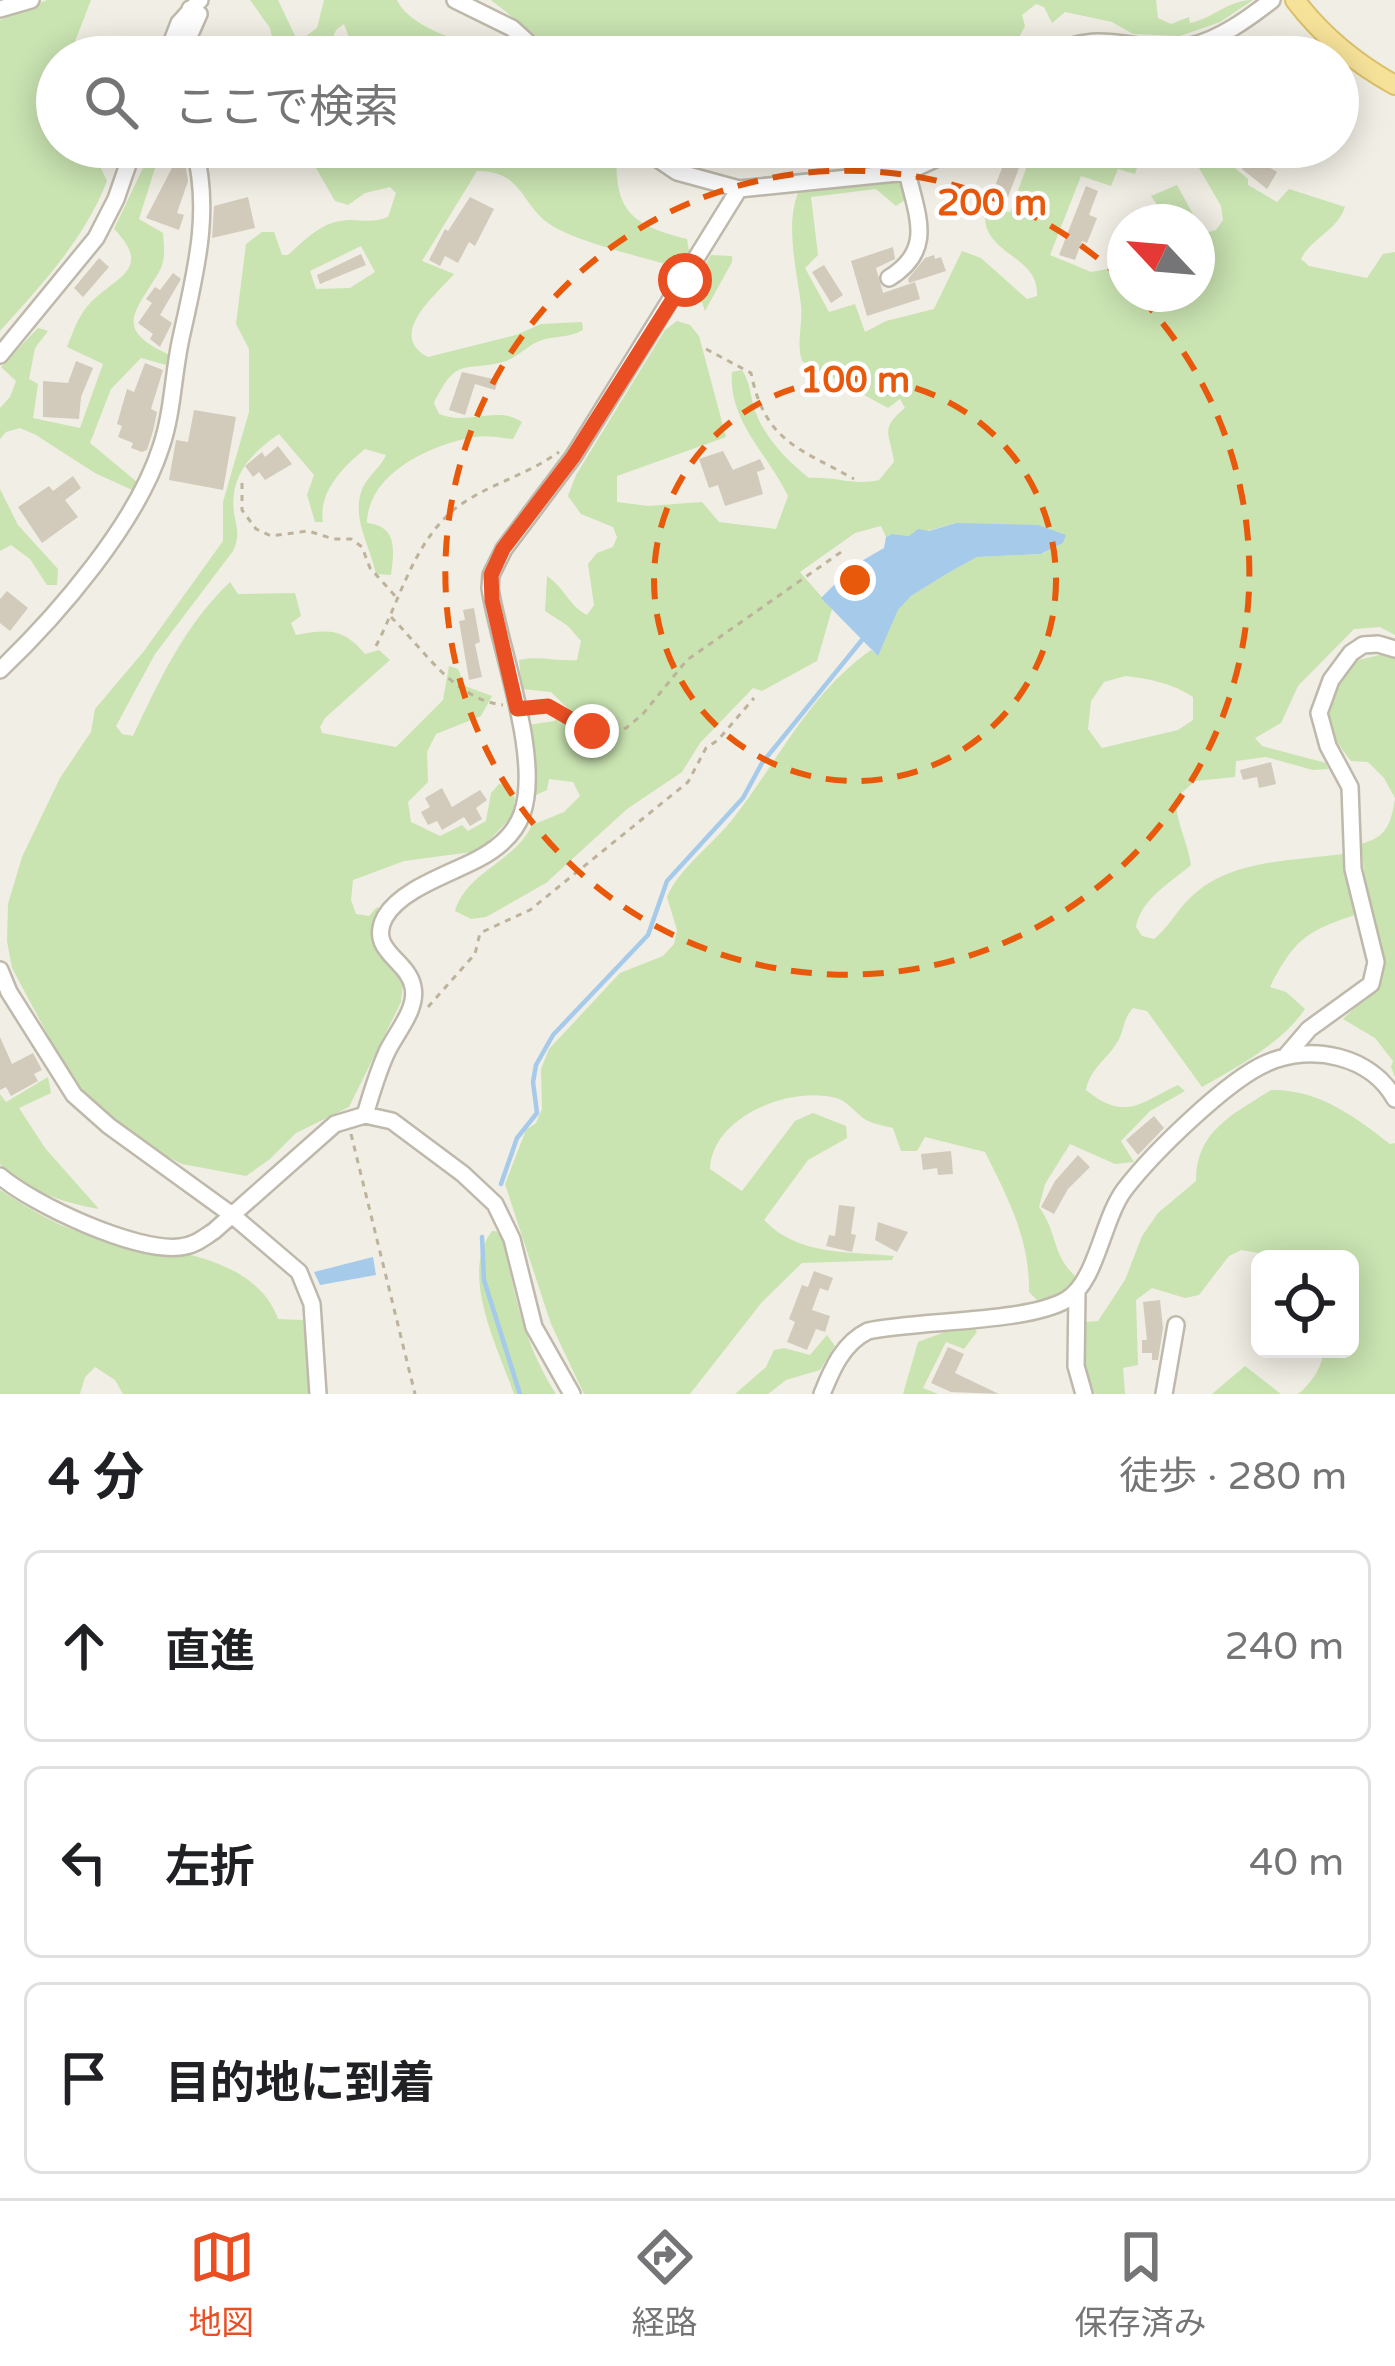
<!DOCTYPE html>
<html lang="ja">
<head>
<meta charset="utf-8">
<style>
  :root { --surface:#fff; --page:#f2f2f2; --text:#202124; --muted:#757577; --line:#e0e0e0; --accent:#ea4f24 }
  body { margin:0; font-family:"Varela Round","Noto Sans JP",sans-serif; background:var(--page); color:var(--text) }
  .controls { position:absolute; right:36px; bottom:36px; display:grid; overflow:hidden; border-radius:18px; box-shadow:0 6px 30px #0003 }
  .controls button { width:108px; height:108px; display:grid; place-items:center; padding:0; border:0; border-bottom:3px solid var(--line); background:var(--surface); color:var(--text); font:60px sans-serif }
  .compass { position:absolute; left:1107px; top:204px; width:108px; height:108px; border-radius:50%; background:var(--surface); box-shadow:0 6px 30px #0003; rotate:296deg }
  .stop { position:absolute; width:36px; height:36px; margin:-27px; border:9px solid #ea4f24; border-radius:50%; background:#fff }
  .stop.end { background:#ea4f24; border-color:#fff; box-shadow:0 3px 12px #0008 }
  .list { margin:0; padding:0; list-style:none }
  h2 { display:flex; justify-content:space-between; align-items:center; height:156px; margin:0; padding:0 48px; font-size:51px }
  h2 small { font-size:39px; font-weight:400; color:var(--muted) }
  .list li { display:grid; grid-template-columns:78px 1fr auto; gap:36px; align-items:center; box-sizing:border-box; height:192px; margin:0 24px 24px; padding:0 24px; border:3px solid var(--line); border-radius:18px }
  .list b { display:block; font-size:45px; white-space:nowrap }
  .list em { font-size:39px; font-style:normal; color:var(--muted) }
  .icon { flex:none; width:66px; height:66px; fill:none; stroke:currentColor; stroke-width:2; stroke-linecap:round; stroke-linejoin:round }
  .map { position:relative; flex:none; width:1395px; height:1394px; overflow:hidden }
  .search { position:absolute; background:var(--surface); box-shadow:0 6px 30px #0003; left:36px; right:36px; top:36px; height:132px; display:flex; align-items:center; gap:30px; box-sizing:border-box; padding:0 42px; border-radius:66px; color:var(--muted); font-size:45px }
  .sheet { height:804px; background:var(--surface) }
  nav { display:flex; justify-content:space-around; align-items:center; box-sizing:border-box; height:168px; border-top:3px solid var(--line); background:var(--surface); font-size:33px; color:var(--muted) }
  nav a { display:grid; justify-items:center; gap:6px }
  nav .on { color:var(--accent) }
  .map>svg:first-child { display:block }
  .green { fill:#c9e3b1; fill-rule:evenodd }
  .water { fill:#a5caea }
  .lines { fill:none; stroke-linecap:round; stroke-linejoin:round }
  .stream { stroke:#a5caea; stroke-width:4.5 }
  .building { fill:#d2cbbc }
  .minor-casing { stroke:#bfb9ac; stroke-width:20 }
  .major-casing { stroke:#dac06b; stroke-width:22 }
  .path { stroke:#bdb39b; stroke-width:3; stroke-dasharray:6 6; stroke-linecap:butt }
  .minor { stroke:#fff; stroke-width:15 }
  .major { stroke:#f6e299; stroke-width:18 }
  .route { stroke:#ea4f24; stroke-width:15 }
  .ring { fill:none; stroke:#e8590c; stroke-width:6; stroke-dasharray:21 15 }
  .centre { fill:#e8590c; stroke:#fff; stroke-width:6 }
  .ring-label { font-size:36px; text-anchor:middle; font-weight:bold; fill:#e8590c; stroke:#fff; stroke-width:9; stroke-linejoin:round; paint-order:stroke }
</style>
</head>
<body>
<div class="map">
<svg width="1395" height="1394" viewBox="0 0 1395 1394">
  <rect width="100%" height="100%" fill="#f1eee5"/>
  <path class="green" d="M47 0H91L69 57H57V147H91L107 181C84 240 42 284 0 331V20Z
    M250 0H278L298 42 317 28 324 0H397C407 24 456 42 481 45 490 46 500 42 510 43 519 44 527 52 535 57H356L344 24 336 30 325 57H277L270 28Z
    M491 0H1156L1158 18 1171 24 1189 17 1190 23C1214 18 1228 0 1253 0L1220 22 1180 36 1133 34 1112 22 1065 12 1052 23 1044 7 1036 4 1022 15 1025 26 1017 41 1008 40 979 57H563Z
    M304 147H617C613 208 628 225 687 239L689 251 678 268C644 257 579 243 551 225 520 205 524 171 477 171L422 261 454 274C438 293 385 335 428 357L516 335 541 324 582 322 583 330C568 339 551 335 537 342 525 348 516 358 503 362 463 372 457 356 434 403L439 414C467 426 497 405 522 422L513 439C501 438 486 435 474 437 430 445 368 473 367 523 398 526 394 551 391 575L376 574C370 545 350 517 363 487 369 475 381 467 386 455L365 449C343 467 318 492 323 522H315L307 495 314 475 279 434C251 453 229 476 234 513 237 529 240 536 233 551L155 654 116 726 122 734 133 736C160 679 184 626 230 582L238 594 295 593 301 616 291 623 296 635C327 629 344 628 365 654L379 650 390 660 325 718 320 727 322 733 396 747 443 700 449 666 458 669 465 686 492 696 481 716 436 734 427 752 428 782 408 802 411 822 440 836 462 825 468 831 486 821 491 793 499 784 510 786 515 799 513 815 479 851 404 861 353 880 351 900 356 914 369 916 377 907 382 910 372 937 403 984 401 1002 349 1107 296 1133 270 1159 246 1176 182 1164 162 1154 91 1102 66 1069 12 968 7 941 8 904 22 857 60 778 91 732 95 709 144 651 223 541V502L249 412V349L236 324 246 244 262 232H274L282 255H288C306 239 322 221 348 220 364 220 373 223 388 217L396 193 390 187 365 193 348 205 335 201ZM361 246 375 272 350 288 316 289 310 271Z
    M986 147H1101L1103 152 1137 168 1135 174 1118 169 1111 186 1081 176 1050 255 1091 272 1125 266V294H1197V222H1169L1151 196 1177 185 1200 227 1209 232 1216 230 1223 220 1221 206 1199 168 1218 154 1248 179V185L1277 202 1289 189 1345 207C1337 231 1311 238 1301 259L1309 266 1367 278 1383 254 1395 252V635L1380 627 1354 629 1298 686 1281 723 1255 738 1262 746 1326 763 1328 769 1313 770 1266 757 1236 761 1235 777 1195 781 1176 798C1175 821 1188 842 1191 865 1171 882 1140 900 1136 927L1142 936 1154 939C1170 926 1177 910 1191 897 1230 859 1292 861 1343 854L1355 915C1306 931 1294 940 1270 987L1286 992 1305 1009C1282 1043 1237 1067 1202 1087L1147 1011 1133 1008C1124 1018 1125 1025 1120 1037 1110 1058 1090 1067 1086 1090 1125 1122 1140 1103 1178 1085L1185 1091 1150 1111 1121 1141 1134 1162 1115 1164 1070 1144 1045 1184 1039 1207C1058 1233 1051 1253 1075 1276L1074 1283 1059 1296 1037 1300 1029 1292C1030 1239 1008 1198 985 1152L925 1137 917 1151H901L893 1128C884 1126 874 1124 866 1120 855 1113 848 1101 836 1098 790 1086 712 1116 710 1169L742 1191 795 1121 813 1113 846 1126 847 1138 808 1160 764 1220C798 1256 848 1251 894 1256L892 1260 802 1263 762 1302 690 1394H584L551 1324 505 1184 526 1130 536 1123 542 1109 541 1069 549 1049 620 973 663 956 674 944 677 930 667 897C678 870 712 845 732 820 778 762 809 693 871 650L878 655 898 610 911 596 948 573 977 557 1042 554 1063 543 956 523 909 536 892 534 886 537 881 526 855 533 800 572 832 609 817 661 762 691 753 688 700 743 682 772 627 809 546 883 486 917 471 919 455 911C466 872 515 862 532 825L564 812 580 796 573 782 549 779 547 790 534 796 528 725 554 721 568 709 551 692 522 689 519 660C538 655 557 662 577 660L581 641 568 626 545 611 547 576C564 587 569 606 587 615L594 605 588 564 597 553 613 547 617 537 613 527 581 514 568 496 576 475 665 330 677 321 690 325 699 336 726 437 617 476V502L648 506 702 502 719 522 776 529 788 496C768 454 728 421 732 372L742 370C750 382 750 394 754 408 763 436 787 461 809 478 835 476 853 486 879 480L894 462C890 433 879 429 905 408L900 399 888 408 802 361C796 342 803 324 801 305 797 271 785 226 798 193L902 180 908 198 896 206 876 189 811 197 818 255 805 268 829 312 855 304 865 332 886 321 934 309 962 251 981 258 1027 299 1037 296C1039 261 1000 257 988 231 985 225 985 217 984 210L1010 212 1027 166ZM1126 676C1150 679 1172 683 1193 697V720L1178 730 1102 748 1088 729 1091 701 1104 682Z
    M152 149H161L139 219 163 233C164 247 166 260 159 272 134 314 113 329 170 355L166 365 141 358 111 389 90 443 137 482 132 490 95 473 36 435 20 428 6 432 0 439V408L10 397 16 381 1 367 38 328 48 331 35 348 29 379 38 384 33 418 80 428 103 364 67 347C73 332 78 316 90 303 117 276 153 269 114 229Z
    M711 255 732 256V262L705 311 695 282Z
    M0 489 18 525 58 569 57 585H47L30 559 11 545 0 551Z
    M1384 654 1395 657V1077L1391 1067 1393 1061 1375 1038 1343 1019 1379 985 1385 966 1366 893 1361 844C1387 837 1391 824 1395 798L1384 778 1368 762 1351 761C1317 718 1322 703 1354 661Z
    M48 1077 51 1093 19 1108 45 1148 99 1209C63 1203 26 1190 0 1164V1094L6 1102Z
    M1271 1090C1318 1089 1354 1116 1390 1144L1395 1143V1394H1298C1311 1384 1323 1366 1324 1349H1350V1259H1294L1241 1250 1229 1256 1199 1295 1185 1298 1152 1288 1136 1300 1138 1365 1123 1368 1125 1394H1095L1086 1381 1085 1322 1098 1321 1125 1280 1142 1236 1158 1213 1196 1181C1196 1131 1232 1115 1271 1090Z
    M0 1190C25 1206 54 1225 83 1233 144 1250 253 1248 278 1319L303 1320 309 1394H123L115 1380 95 1367 85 1377 80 1394H0Z
    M492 1231 504 1232C511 1289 525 1346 556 1394H514C498 1348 459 1274 492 1231Z
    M973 1327 977 1332 964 1349 946 1342 923 1388 938 1394H903L918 1342 950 1330Z
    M827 1335 835 1346 820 1370 786 1380 768 1394H735L766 1367 774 1350 784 1348 810 1355Z
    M1245 1366 1281 1394H1212Z"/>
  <path class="water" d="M956 523 1038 525 1066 535 1063 543 1041 554 977 557 948 573 911 596 898 610 878 656 821 598 853 566 884 548 886 537 892 534 909 536 918 529 929 531Z
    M373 1257 376 1275 320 1285 314 1272Z"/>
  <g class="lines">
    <path class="stream" d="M501 1184 517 1138 537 1113 533 1082 536 1065 553 1035 648 935 667 881 743 798 762 763 862 640
      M482 1237 484 1280 520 1394"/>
  </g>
  <path class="building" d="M1250 156 1277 172 1267 189 1242 169Z
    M1004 163 1019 168 1005 205 990 199Z
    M174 164 186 168 188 181 177 213 184 215 179 230 146 218Z
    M1086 186 1098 191 1089 215 1097 218 1087 243 1082 241 1075 260 1059 255Z
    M248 197 255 228 212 238 214 206Z
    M470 197 494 209 475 246 469 242 458 263 445 256 440 266 429 260 445 229 448 231Z
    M893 247 895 259 876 268 883 293 915 282 920 299 867 316 851 261Z
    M361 254 366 265 320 284 317 275Z
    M934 255 935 259 941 257 946 271 909 283 908 279 925 258Z
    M99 258 109 267 83 297 74 288Z
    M824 265 843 295 831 303 812 272Z
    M173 273 181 279 160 315 172 323 160 347 150 339 153 334 138 323 152 303 146 299 155 287 160 290Z
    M76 361 93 368 81 397 79 419 43 417V381L68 383Z
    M145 363 163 370 151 409 157 412 153 431 147 450 142 452 131 448 133 443 118 437 122 426 117 424 127 389 134 392Z
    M462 372 498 380 495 390 475 384 465 415 449 410Z
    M194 410 236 417 223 490 169 480 176 440 188 442Z
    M278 446 292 464 265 480 259 472 253 477 245 466 262 452 265 457Z
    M723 451 733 470 760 459 765 469 757 472 763 494 725 506 718 485 709 488 699 459Z
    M73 476 81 488 65 500 78 517 42 543 18 507 49 486 53 491Z
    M7 591 28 608 10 631 0 623V599Z
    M474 608 480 642 475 644 482 677 469 680 459 621 465 620 463 610Z
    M1271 762 1276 784 1259 788 1257 777 1243 780 1240 770Z
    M442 788 452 807 480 790 487 800 476 808 482 819 470 826 464 817 442 830 437 821 428 825 421 812 430 807 425 798Z
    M0 1037 12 1064 33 1053 42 1070 34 1074 38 1081 11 1096 6 1087 0 1090Z
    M1154 1116 1164 1128 1138 1155 1126 1140Z
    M951 1151 953 1174 938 1175 937 1168 923 1170 921 1154Z
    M1078 1155 1090 1167 1068 1189 1054 1214 1041 1207 1055 1181Z
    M839 1205 855 1207 851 1234 856 1235 852 1252 826 1246 829 1235 835 1236Z
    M878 1222 908 1232 897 1252 875 1240Z
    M814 1271 833 1278 828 1291 820 1288 812 1310 830 1316 825 1332 816 1329 807 1350 787 1342 795 1322 789 1319 802 1285 808 1287Z
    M1160 1300 1163 1328 1158 1360H1152V1353H1142V1340H1147L1143 1302Z
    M948 1347 964 1354 955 1373 999 1394 951 1392 931 1383Z"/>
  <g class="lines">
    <defs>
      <path id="minor" d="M455 0 512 28 544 57
        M0 9 31 0
        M166 57 179 23 200 0
        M180 57 199 14 190 9
        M1043 57C1109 24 1131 57 1190 46 1219 40 1249 18 1272 0
        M640 147 677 172 739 189 907 172 962 147
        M889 278C935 250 917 216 907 172
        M0 355 96 238 116 199 134 147
        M0 670C58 615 137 523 161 447 173 412 173 374 181 338 195 274 212 212 194 147
        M0 970 9 992 74 1095 109 1126 232 1215 299 1272 312 1304 318 1394
        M1285 1057 1309 1029 1371 984 1376 962 1353 869 1350 787 1328 746 1319 713 1331 680 1351 653 1363 645 1378 644 1395 649
        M365 1115C371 1095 377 1074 386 1054 394 1035 418 1010 413 987 408 959 367 951 385 917 401 889 450 874 478 859 497 849 514 836 522 814 542 757 499 648 490 588L491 575 504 549 573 457 739 189
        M0 1176C34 1205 135 1252 180 1247 194 1246 203 1238 214 1231L335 1124 365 1115 392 1121 463 1174 495 1204 512 1239 534 1327 572 1394
        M1077 1292 1076 1366 1084 1394
        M822 1394C832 1369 843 1343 868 1331 919 1320 1026 1323 1066 1300 1097 1282 1102 1219 1125 1189 1152 1154 1227 1080 1267 1063 1312 1043 1371 1056 1395 1099
        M1164 1394 1176 1325"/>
      <path id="major" d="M1295 0C1323 37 1355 63 1395 85"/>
    </defs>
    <use href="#minor" class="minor-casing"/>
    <use href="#major" class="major-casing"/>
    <path class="path" d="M706 349 751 373C765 442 799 448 854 479
      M242 483V510L256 529 271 536 308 531 334 539H351L362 547 370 568 397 598
      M391 617C424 650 454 699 503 705
      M376 646C401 598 416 532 466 501 496 482 528 474 559 452
      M535 707 548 706 593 731 609 733 626 728 642 715 687 660 844 550
      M428 1007 475 954 480 933 530 910 688 782 706 748 718 740 754 698
      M351 1134 415 1394"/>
    <use href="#minor" class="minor"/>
    <use href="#major" class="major"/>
  </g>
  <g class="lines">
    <path class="route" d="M592 731 548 706 517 709 492 600 491 575 503 549 573 457 685 280"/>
  </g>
  <g class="ring">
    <circle cx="855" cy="580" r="201"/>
    <path d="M1139 296A402 402 0 1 1 1124 281"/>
  </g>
  <circle cx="855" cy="580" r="18" class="centre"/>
  <g class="ring-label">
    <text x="992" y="215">200 m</text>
    <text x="855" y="392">100 m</text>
  </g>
</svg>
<div class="controls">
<button><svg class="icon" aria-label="locate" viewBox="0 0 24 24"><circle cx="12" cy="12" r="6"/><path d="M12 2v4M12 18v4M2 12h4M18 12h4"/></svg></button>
</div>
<svg class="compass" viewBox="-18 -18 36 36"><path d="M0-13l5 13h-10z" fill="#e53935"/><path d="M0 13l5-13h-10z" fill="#757577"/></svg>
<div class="stop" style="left:685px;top:280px"></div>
<div class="stop end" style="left:592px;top:731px"></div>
<div class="search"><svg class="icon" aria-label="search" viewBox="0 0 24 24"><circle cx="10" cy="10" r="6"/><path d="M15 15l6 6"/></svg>ここで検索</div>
</div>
<section class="sheet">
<h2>4 分<small>徒歩 · 280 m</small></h2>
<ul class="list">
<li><svg class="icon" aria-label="ahead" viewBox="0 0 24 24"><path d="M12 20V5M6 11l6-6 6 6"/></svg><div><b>直進</b></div><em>240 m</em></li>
<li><svg class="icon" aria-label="left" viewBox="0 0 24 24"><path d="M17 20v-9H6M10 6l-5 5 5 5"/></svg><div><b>左折</b></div><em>40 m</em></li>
<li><svg class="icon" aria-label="arrive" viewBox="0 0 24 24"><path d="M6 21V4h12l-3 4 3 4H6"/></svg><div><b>目的地に到着</b></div></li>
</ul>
</section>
<nav>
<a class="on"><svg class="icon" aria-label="map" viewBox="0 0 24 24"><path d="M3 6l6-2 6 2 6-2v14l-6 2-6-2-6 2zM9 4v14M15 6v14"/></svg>地図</a>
<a><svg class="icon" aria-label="directions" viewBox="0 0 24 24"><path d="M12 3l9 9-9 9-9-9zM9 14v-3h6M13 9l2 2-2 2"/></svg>経路</a>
<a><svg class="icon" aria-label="saved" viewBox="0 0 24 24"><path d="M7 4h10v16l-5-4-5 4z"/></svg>保存済み</a>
</nav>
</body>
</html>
